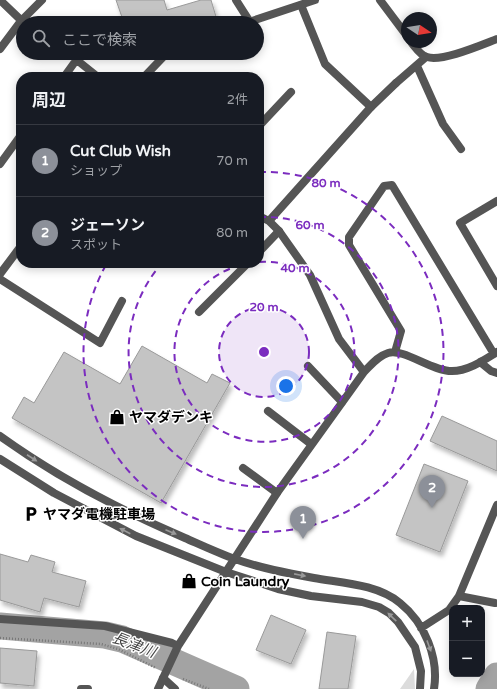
<!DOCTYPE html>
<html lang="ja">
<head>
<meta charset="utf-8">
<style>
  :root { --surface:#171b24; --page:#20242c; --text:#f1f3f6; --muted:#9ea1a6; --line:#363941; --accent:#8c9099 }
  body { margin:0; font-family:"Varela Round","Noto Sans JP",sans-serif; background:var(--page); color:var(--text) }
  .controls { position:absolute; right:12px; bottom:12px; display:grid; overflow:hidden; border-radius:8px; box-shadow:0 2px 10px #0003 }
  .controls button { width:36px; height:36px; display:grid; place-items:center; padding:0; border:0; border-bottom:1px solid var(--line); background:var(--surface); color:var(--text); font:20px sans-serif }
  .compass { position:absolute; left:401px; top:12px; width:36px; height:36px; border-radius:50%; background:var(--surface); box-shadow:0 2px 10px #0003; rotate:102deg }
  .you { position:absolute; left:286px; top:386px; width:14px; height:14px; margin:-10px; border:3px solid #fff; border-radius:50%; background:#1a73e8; box-shadow:0 0 0 6px #1a73e833 }
  .badge { display:grid; place-items:center; width:26px; height:26px; border-radius:50%; background:var(--accent); color:#fff; font-size:13px; font-weight:700 }
  .pin { position:absolute; translate:-50% -33px; filter:drop-shadow(0 1px 2px #0008) }
  .pin::after { content:''; position:absolute; top:21px; width:14px; height:12px; background:inherit; clip-path:polygon(0 0,100% 0,50% 100%) }
  .list { margin:0; padding:0; list-style:none }
  h2 { display:flex; justify-content:space-between; align-items:center; height:52px; margin:0; padding:0 16px; font-size:17px }
  h2 small { font-size:13px; font-weight:400; color:var(--muted) }
  .list li { display:grid; grid-template-columns:26px 1fr auto; gap:12px; align-items:center; box-sizing:border-box; height:72px; padding:0 16px; border-top:1px solid var(--line) }
  .list b { display:block; font-size:15px; white-space:nowrap }
  .list p { margin:0; font-size:13px; white-space:nowrap; color:var(--muted) }
  .list em { font-size:13px; font-style:normal; color:var(--muted) }
  .icon { flex:none; width:22px; height:22px; fill:none; stroke:currentColor; stroke-width:2; stroke-linecap:round; stroke-linejoin:round }
  .map { position:relative; flex:none; width:497px; height:689px; overflow:hidden }
  .search { position:absolute; background:var(--surface); box-shadow:0 2px 10px #0003; left:16px; top:16px; width:248px; height:44px; display:flex; align-items:center; gap:10px; box-sizing:border-box; padding:0 14px; border-radius:22px; color:var(--muted); font-size:15px }
  .panel { position:absolute; background:var(--surface); box-shadow:0 2px 10px #0003; left:16px; top:72px; width:248px; height:196px; border-radius:16px }
  .map>svg:first-child { display:block }
  .green { fill:#dcdcdc }
  .lines { fill:none; stroke-linecap:round; stroke-linejoin:round }
  .river { stroke:#a3a3a3; stroke-width:27 }
  .building { fill:#c4c4c4; stroke:#999; filter:url(#shadow) }
  .path { stroke:#777; stroke-width:2.5; stroke-dasharray:1 2; stroke-linecap:butt }
  .lane { stroke:#555; stroke-width:8 }
  .street { stroke:#555; stroke-width:8 }
  .oneway { fill:#999 }
  .ring { fill:none; stroke:#7b2cbf; stroke-width:2; stroke-dasharray:7 5 }
  .labels { text-anchor:middle; stroke-width:3; stroke-linejoin:round; paint-order:stroke }
  .poi-label { font-size:14px; font-weight:bold; fill:#000; stroke:#fff; text-anchor:start }
  .water-label { font-size:15px; font-style:italic; fill:#444; stroke:#fff }
  .centre { fill:#7b2cbf; stroke:#fff; stroke-width:2 }
  .ring-label { font-size:12px; text-anchor:middle; font-weight:bold; fill:#7b2cbf; stroke:#fff; stroke-width:3; stroke-linejoin:round; paint-order:stroke }
</style>
</head>
<body>
<div class="map">
<svg width="497" height="689" viewBox="0 0 497 689">
  <defs>
    <filter id="shadow"><feDropShadow dx="2.5" dy="4.5" stdDeviation="2" flood-color="#0004"/></filter>
  </defs>
  <rect width="100%" height="100%" fill="#fff"/>
  <path class="green" d="M414 669 415 689H400Z"/>
  <g class="lines">
    <path class="river" d="M0 626 105 635 122 639 236 689
      M489 689 497 676"/>
  </g>
  <path class="building" d="M116 0H164L167 10 201 0H211L217 20 206 23H124Z
    M142 346 207 383 212 374 230 383 161 503 12 418 24 397 34 403 64 352 120 384Z
    M442 416 497 441V471L430 441Z
    M424 464 468 481 440 552 396 535Z
    M0 554 28 562 31 555 55 562 52 572 86 581 79 607 44 598 40 612 0 600Z
    M271 615 306 630 291 664 256 650Z
    M327 632 356 636 348 689H319Z
    M0 648 37 651 34 686 0 683Z"/>
  <g class="lines">
    <path class="path" d="M0 638 101 644 118 649 156 668
      M183 679 209 689"/>
    <path class="lane" d="M301 5 325 64 371 107
      M417 66 443 124 461 149
      M396 83 426 57
      M259 126 291 92
      M497 201 460 223 497 286
      M259 252 279 231
      M199 312 248 263
      M308 366 342 402
      M268 411 311 444
      M243 468 277 493
      M163 678 175 689"/>
    <path class="street" d="M0 0 24 23
      M236 0 250 22
      M380 0 407 36
      M246 23 315 0
      M411 42C415 47 421 56 427 57 442 62 481 45 497 39
      M0 49 21 21 42 0
      M68 53 98 77
      M64 77 77 59
      M144 77 167 53
      M0 164 21 135
      M259 216 269 221 279 231 310 275 339 339 364 372
      M269 221 371 107 396 83
      M0 274 21 246
      M0 279 100 343 122 301
      M395 352 401 331 349 245V237L384 186 392 185 494 354
      M480 362 491 371 497 373
      M0 436C57 477 120 510 185 538 201 545 218 553 235 559 260 568 287 573 314 578 342 583 377 584 400 603 425 623 439 658 434 689
      M0 459 54 493 136 536 226 572 278 589 311 596 362 602 379 607 389 613 398 622 415 647 421 671 420 689
      M459 596 495 603
      M0 619 105 626 172 643 178 646
      M421 628 449 610 459 596 497 505
      M81 689H88
      M158 689 178 646 277 493 364 372C371 365 378 356 388 353 404 348 431 371 452 371 468 371 484 360 497 352"/>
  </g>
  <defs><path id="oneway-solid" d="M-6-.8H1V-3.2L6.5 0L1 3.2V.8H-6Z"/></defs>
  <g class="oneway">
    <use href="#oneway-solid" transform="translate(32 458) rotate(33)"/>
    <use href="#oneway-solid" transform="translate(125 531) rotate(-153)"/>
    <use href="#oneway-solid" transform="translate(171 532) rotate(23)"/>
    <use href="#oneway-solid" transform="translate(300 575) rotate(11)"/>
    <use href="#oneway-solid" transform="translate(392 617) rotate(-136)"/>
    <use href="#oneway-solid" transform="translate(429 646) rotate(70)"/>
  </g>
  <circle cx="264" cy="352" r="45" fill="#7b2cbf" fill-opacity=".12"/>
  <g class="ring">
    <circle cx="264" cy="352" r="45"/>
    <path d="M259 262A90 90 0 1 1 250 263"/>
    <path d="M259 217A135 135 0 1 1 162 263"/>
    <path d="M259 172A180 180 0 1 1 107 263"/>
  </g>
  <defs>
    <symbol id="shop-bare" viewBox="-9 -9 18 18"><path d="M-5-2.5h2.3a2.7 3.5 0 0 1 5.4 0H5L5.5 6h-11ZM-1.5-2.5h3a1.5 2.3 0 0 0-3 0Z" fill="#000" stroke="#fff" stroke-width="2.5" paint-order="stroke"/></symbol>
    <symbol id="parking-bare" viewBox="-9 -9 18 18"><path d="M-3.5-5.5H1a3.5 3.5 0 0 1 0 7H-1V5.5H-3.5ZM-1-3.4V-.6H.8a1.4 1.4 0 0 0 0-2.8Z" fill="#000" stroke="#fff" stroke-width="2.5" paint-order="stroke"/></symbol>
  </defs>
  <g fill-rule="evenodd">
    <use href="#shop-bare" x="106" y="406" width="22" height="22"/>
    <use href="#parking-bare" x="20" y="503" width="22" height="22"/>
    <use href="#shop-bare" x="178" y="570" width="22" height="22"/>
  </g>
  <g class="labels">
    <g class="poi-label">
      <text x="129" y="422">ヤマダデンキ</text>
      <text x="43" y="519">ヤマダ電機駐車場</text>
      <text x="201" y="586">Coin Laundry</text>
    </g>
    <g class="water-label">
      <text transform="translate(134 645) rotate(21)" y="5">長津川</text>
    </g>
  </g>
  <circle cx="264" cy="352" r="6" class="centre"/>
  <g class="ring-label">
    <text x="326" y="187">80 m</text>
    <text x="310" y="229">60 m</text>
    <text x="295" y="272">40 m</text>
    <text x="264" y="311">20 m</text>
  </g>
</svg>
<div class="controls">
<button>+</button>
<button>−</button>
</div>
<svg class="compass" viewBox="-18 -18 36 36"><path d="M0-13l5 13h-10z" fill="#e53935"/><path d="M0 13l5-13h-10z" fill="#9ea1a6"/></svg>
<div class="you"></div>
<div class="pin badge" style="left:303px;top:539px">1</div>
<div class="pin badge" style="left:432px;top:508px">2</div>
<div class="search"><svg class="icon" aria-label="search" viewBox="0 0 24 24"><circle cx="10" cy="10" r="6"/><path d="M15 15l6 6"/></svg>ここで検索</div>
<section class="panel">
<h2>周辺<small>2件</small></h2>
<ul class="list">
<li><span class="badge">1</span><div><b>Cut Club Wish</b><p>ショップ</p></div><em>70 m</em></li>
<li><span class="badge">2</span><div><b>ジェーソン</b><p>スポット</p></div><em>80 m</em></li>
</ul>
</section>
</div>
</body>
</html>
